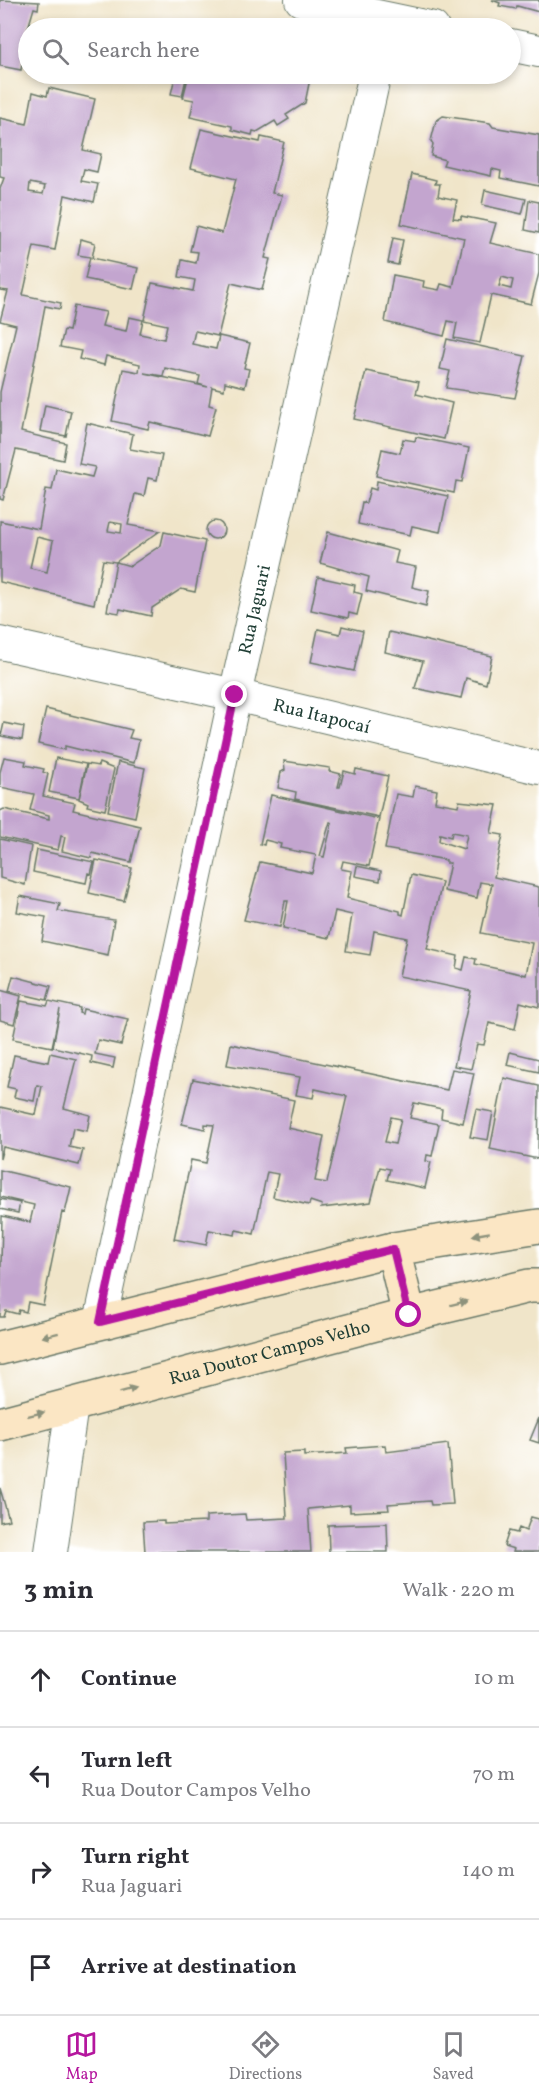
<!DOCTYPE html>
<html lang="en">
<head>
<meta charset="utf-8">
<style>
  :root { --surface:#fff; --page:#f7f7f7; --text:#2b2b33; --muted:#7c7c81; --line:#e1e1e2; --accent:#b5179e }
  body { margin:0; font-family:Vollkorn,serif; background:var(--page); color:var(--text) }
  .stop { position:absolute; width:18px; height:18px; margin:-14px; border:4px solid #b5179e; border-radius:50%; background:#fff }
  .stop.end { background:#b5179e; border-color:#fff; box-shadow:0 2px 6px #0008 }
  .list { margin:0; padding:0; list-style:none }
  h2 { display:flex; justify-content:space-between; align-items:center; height:78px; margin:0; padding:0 24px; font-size:26px }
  h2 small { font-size:20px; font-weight:400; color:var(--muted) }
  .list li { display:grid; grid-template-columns:39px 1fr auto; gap:18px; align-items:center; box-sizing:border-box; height:96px; padding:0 24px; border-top:2px solid var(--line) }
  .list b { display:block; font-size:22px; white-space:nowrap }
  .list p { margin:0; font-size:20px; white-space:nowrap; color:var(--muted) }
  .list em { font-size:20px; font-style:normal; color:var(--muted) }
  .icon { flex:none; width:33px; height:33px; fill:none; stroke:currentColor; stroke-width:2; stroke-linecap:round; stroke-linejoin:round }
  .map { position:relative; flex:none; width:539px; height:1552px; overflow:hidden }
  .search { position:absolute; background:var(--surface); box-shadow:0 3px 9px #0003; left:18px; right:18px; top:18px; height:66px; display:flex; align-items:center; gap:15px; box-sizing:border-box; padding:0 21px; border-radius:33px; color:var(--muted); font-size:22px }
  .sheet { height:462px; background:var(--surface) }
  nav { display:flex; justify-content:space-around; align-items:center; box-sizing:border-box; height:84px; border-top:2px solid var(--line); background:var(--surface); font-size:16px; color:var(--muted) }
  nav a { display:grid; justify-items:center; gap:3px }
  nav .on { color:var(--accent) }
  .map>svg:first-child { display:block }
  .building { fill:#c3a5cf; fill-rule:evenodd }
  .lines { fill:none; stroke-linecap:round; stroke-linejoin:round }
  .minor-casing { stroke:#687868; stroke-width:34 }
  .secondary-casing { stroke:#687868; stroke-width:36 }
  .minor { stroke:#fff; stroke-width:32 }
  .secondary { stroke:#fbe6c4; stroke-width:33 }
  .oneway { fill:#8d927c }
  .route { stroke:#b5179e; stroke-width:8 }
  .labels { text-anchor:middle; stroke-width:4.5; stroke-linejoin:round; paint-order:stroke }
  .street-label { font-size:18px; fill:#1f3d34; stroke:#fff }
</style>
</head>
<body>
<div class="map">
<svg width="539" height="1552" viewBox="0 0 539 1552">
  <rect width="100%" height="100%" fill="#fff"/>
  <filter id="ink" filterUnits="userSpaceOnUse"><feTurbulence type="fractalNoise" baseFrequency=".0167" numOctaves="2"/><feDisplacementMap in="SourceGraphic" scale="12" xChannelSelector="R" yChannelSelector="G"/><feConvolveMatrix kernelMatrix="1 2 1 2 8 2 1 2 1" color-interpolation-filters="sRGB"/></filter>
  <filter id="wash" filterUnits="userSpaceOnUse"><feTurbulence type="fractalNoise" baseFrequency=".008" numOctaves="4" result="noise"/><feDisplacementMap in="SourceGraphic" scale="24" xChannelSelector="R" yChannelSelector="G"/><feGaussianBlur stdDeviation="1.35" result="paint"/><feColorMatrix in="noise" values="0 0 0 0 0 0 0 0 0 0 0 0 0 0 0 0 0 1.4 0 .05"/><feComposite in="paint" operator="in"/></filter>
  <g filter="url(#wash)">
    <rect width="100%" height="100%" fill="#f0e5c9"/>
    <g id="blocks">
      <path class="building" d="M0 0 39 2 38 9 34 8 28 28 21 70 0 66Z
        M492 0H539V12L517 6 516 9 499 6 500 3Z
        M189 74H311L305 103 286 115 289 119 278 126 275 121 257 132 253 131 252 135 232 130V126L190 117 194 100 183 98Z
        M175 77 186 79 182 96 171 94Z
        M49 88 95 99 83 150 101 154 97 172 84 169 81 181 98 184 94 202 65 195 55 250 34 246 23 295 61 303 60 309 45 306 21 432 66 443 63 460 16 450 3 500 0 499V392L16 325 0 321 8 291 0 290V189L4 178 0 177V118L27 124 33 92 47 96ZM30 183 45 186 43 194 29 192Z
        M443 116 490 123 493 127 539 135V186L500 178 501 171 492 169 491 176 443 165 445 160 431 156 433 144 431 141 436 121Z
        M201 129 260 142 261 137 284 142 272 193 282 195 265 258 270 259 262 290 231 283 218 336 195 331 192 344 216 349 219 336 250 343 244 368 249 369 245 387 225 382 224 390 212 387 209 405 216 407 208 436 150 422 148 429 112 421 123 369 139 372 140 364 106 356 104 365 79 359 81 351 60 347 64 330 69 331 74 306 106 312 102 326 126 331 129 317 143 320 140 334 164 339 167 325 144 320 152 283 193 291 195 280 179 277 182 260 196 263 198 252 190 251 196 226 222 233 236 179 191 168ZM165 368 200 376 198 384 208 387 144 373 163 376Z
        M412 174 436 180 435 184H440L438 196 457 200 453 218 461 219V216L496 223 490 243 539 254V273L531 304 491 295 480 343 454 338 457 323 448 321 444 336 385 322 393 275 424 281 423 287 439 290 441 284 453 287 464 238 401 224ZM502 277 513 280 511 289 499 286Z
        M485 190 526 199 522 214 482 205Z
        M529 200 539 202V233L525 230Z
        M393 238 403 240 398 265 388 263Z
        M81 239 95 243 92 258 138 268 133 289 85 279 90 257 78 255Z
        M447 339 525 356 515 398 446 388 450 371 440 369Z
        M366 371 419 382 416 394 452 403 444 439 354 419Z
        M45 405 71 411 66 436 40 431Z
        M87 423 133 434 130 449 162 455 157 480 148 478 144 496 135 494 128 525 160 531 116 562 130 566 161 545 164 532 205 541 195 592 181 589 152 608 151 616 120 609 119 613 107 611 116 562 103 560 94 604 0 582V521L39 529 46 489 52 490 56 469 92 477 95 467 79 464ZM110 522 122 524 121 533 108 531ZM37 537 53 541 47 572 30 568Z
        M416 437 469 448 462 482 456 481 454 493 376 476 382 449 400 453 403 439 415 441Z
        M377 481 448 496 440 532 412 526 410 535 358 524 362 502 366 503 370 488 376 490Z
        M206 530a9 9 0 1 1 18 0a9 9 0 1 1-18 0Z
        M328 532 398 551 395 563 416 567 412 587 429 591 426 606 366 591 369 577 320 563Z
        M318 577 355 585 354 592 362 594 357 615 349 613 348 618 311 610Z
        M342 626 363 631 354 671 311 662 318 629 340 634Z
        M389 632 492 656 486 684 466 678 461 698 415 688 423 661 385 652Z
        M46 709 132 730 129 738 139 740 134 763 65 746V750L38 744Z
        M4 723 24 727 22 740 1 736Z
        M4 757 26 761 25 765 44 769 43 772 48 774 43 796 75 803 73 810 140 826 131 862 92 853 91 858 62 851 65 837 61 836 58 850 0 837V811L4 809 49 819V815L30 810 34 794 0 787V772Z
        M56 758 86 764 79 798 49 792Z
        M284 761 330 768 329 771 341 774 338 787H340L344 771 355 774 356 769 388 776 379 817 295 799 296 792 278 788 281 772 285 770Z
        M118 762 145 768 135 817 108 811Z
        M99 763 114 769 105 810 87 806 88 803 79 799 87 764 98 766Z
        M415 786 437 790 435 802 458 806 459 801 497 805 491 833 503 835 494 877 539 887V1007L520 1002 515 1029 489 1023 484 1045 477 1044 471 1069 454 1066 471 991 399 976 407 938 374 931 370 955 346 951 352 915 335 911 329 938 283 928 288 901H285L280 927 244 920 260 862 312 873 316 855 280 848 281 844 265 840 264 845 260 844 271 795 379 819 369 866 343 861 341 869 352 871 347 898 400 911V914L403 915 411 875 442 882 427 949 458 956 456 968 463 970 466 957 476 959 475 964 526 975 532 943 481 933 492 884 480 882 477 898 444 891 450 863H446V860L385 849 396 794 413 797ZM330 822 332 823 324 857 320 856ZM452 832 467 835 464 849 439 841 440 834 451 837Z
        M0 839 31 846 25 885 0 878Z
        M37 850 94 862 91 874 88 873 86 883 33 872Z
        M96 860 132 868 124 901 89 893Z
        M357 866 381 871 380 881 355 876Z
        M20 896 60 904 58 911 114 920 108 955 42 941 46 917 17 912Z
        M13 976 51 986 47 1000 9 991Z
        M0 990 21 996 14 1024 0 1020Z
        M21 1001 47 1006 49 1001 80 1008 79 1013 82 1014 83 1009 128 1019 121 1045 98 1040 95 1054 115 1058 113 1068 91 1063 92 1056 53 1047 60 1009 52 1047 13 1039Z
        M231 1044 447 1090 452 1069 474 1073 463 1123 441 1118 442 1109 414 1103 410 1118 439 1124 432 1156 427 1155 426 1161 431 1162 425 1188 387 1180 390 1169 380 1167 371 1202 321 1208 322 1205 310 1201 309 1205 273 1197 278 1174 267 1172 254 1234 236 1230 235 1235 209 1230 206 1245 174 1239 191 1160 206 1163 214 1125 205 1124V1129L182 1124 193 1079 294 1100 288 1128 324 1136 315 1181 327 1183 347 1096 315 1089 313 1098 296 1095 300 1077 227 1065ZM391 1117 401 1119 395 1144 385 1142Z
        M510 1052 539 1059V1072L507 1065Z
        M50 1053 76 1059 64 1108 90 1115 87 1131 73 1128 69 1147 83 1150 79 1165 3 1147 0 1159V1107L36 1115 42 1086 37 1085 34 1101 14 1097 16 1089 7 1087 14 1055 48 1062Z
        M504 1078 539 1086 538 1159 490 1149Z
        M476 1109 493 1112 488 1140 470 1137Z
        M0 1170 71 1187 65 1213 62 1212 43 1305 28 1302 26 1312 19 1310 18 1314 6 1311 4 1317H0L2 1216 30 1222 34 1205 0 1197Z
        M0 1199 20 1203 18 1213 0 1209Z
        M539 1418V1443L530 1440Z
        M448 1444 453 1504 431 1505 430 1501 388 1504 389 1510 350 1512V1505L308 1509 311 1552H145L143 1522 164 1521V1524L206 1522V1516L245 1514 246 1520 287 1518 283 1453 304 1452V1456L347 1453 346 1448 385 1445 386 1452Z
        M0 1488 9 1520 0 1522Z
        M531 1517 539 1519V1552H513L514 1549 504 1546 509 1531 517 1533 519 1528 526 1531Z
        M387 1523 388 1552H329L328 1525Z"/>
    </g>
  </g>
  <g filter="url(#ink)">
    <use href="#blocks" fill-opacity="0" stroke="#687868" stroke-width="1.5"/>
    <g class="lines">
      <defs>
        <g id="minor">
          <path d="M301 0 433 28"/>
          <path d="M510 45 539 51"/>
          <path id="s1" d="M0 643 235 695 539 768"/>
          <path id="s2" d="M100 1322 235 695 375 74"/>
          <path d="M51 1552 72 1405"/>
        </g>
        <g id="secondary">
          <path d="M393 1249 409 1315"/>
          <path d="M0 1348 393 1249 539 1226"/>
          <path id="s3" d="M0 1424 409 1315 529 1286H539"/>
        </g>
      </defs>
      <use href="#minor" class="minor-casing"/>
      <use href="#secondary" class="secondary-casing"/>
      <use href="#minor" class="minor"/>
      <use href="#secondary" class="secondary"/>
    </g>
    <defs><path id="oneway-solid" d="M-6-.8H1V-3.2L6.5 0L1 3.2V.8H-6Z" transform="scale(1.5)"/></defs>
    <g class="oneway">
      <use href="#oneway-solid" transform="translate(481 1234) rotate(170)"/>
      <use href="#oneway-solid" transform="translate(459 1303) rotate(-14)"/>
      <use href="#oneway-solid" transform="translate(50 1335) rotate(166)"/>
      <use href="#oneway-solid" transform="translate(128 1390) rotate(-15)"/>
      <use href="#oneway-solid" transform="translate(36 1414) rotate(-14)"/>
    </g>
  </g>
  <g class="lines" filter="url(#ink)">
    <path class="route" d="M235 695 100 1322 393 1249 409 1315"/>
  </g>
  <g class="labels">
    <g class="street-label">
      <text dy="6" stroke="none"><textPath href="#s2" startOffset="729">Rua Jaguari</textPath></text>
      <text dy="6" stroke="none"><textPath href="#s1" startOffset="330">Rua Itapocaí</textPath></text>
      <text dy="6" stroke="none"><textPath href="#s3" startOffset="279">Rua Doutor Campos Velho</textPath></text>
    </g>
  </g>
</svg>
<div class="stop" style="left:409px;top:1315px"></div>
<div class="stop end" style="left:235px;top:695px"></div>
<div class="search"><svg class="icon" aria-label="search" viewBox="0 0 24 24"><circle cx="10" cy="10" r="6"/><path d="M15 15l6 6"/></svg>Search here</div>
</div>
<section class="sheet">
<h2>3 min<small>Walk · 220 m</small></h2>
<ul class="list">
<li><svg class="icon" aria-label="ahead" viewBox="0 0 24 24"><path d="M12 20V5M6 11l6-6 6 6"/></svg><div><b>Continue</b></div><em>10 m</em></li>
<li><svg class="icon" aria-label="left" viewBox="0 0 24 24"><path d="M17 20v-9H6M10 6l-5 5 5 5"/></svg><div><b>Turn left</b><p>Rua Doutor Campos Velho</p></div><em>70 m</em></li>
<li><svg class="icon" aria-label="right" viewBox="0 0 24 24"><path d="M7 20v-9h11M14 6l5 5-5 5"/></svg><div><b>Turn right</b><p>Rua Jaguari</p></div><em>140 m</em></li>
<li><svg class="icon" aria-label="arrive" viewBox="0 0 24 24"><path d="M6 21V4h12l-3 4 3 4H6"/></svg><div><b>Arrive at destination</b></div></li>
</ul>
</section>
<nav>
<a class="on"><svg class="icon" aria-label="map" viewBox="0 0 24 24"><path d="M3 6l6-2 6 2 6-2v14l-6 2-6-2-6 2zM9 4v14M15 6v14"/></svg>Map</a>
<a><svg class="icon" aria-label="directions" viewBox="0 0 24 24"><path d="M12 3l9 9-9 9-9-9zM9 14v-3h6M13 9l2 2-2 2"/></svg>Directions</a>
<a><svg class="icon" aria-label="saved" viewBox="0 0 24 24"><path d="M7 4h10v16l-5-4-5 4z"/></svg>Saved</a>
</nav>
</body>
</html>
